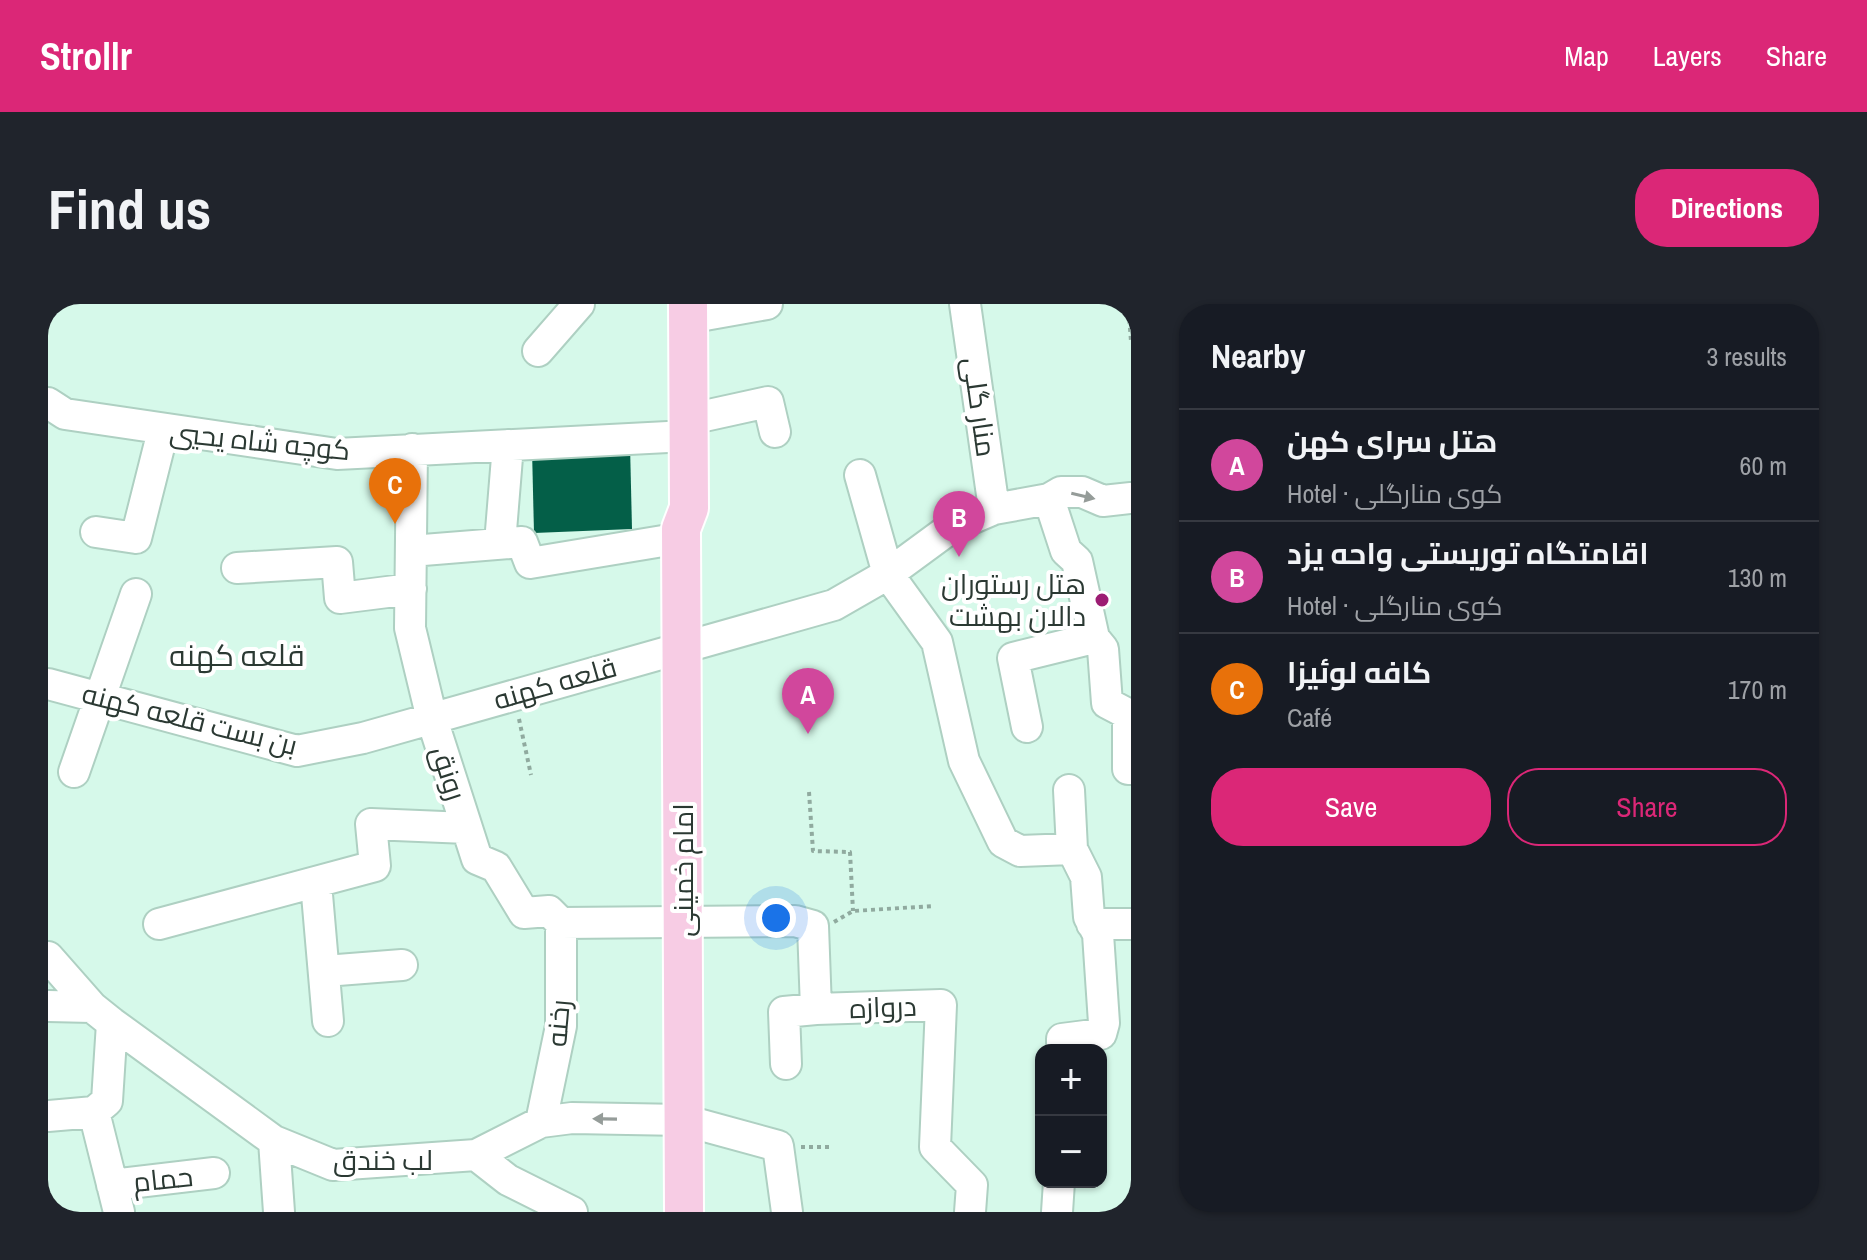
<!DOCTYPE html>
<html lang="en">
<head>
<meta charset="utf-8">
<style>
  :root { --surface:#171b24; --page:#20242c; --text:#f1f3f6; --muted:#9ea1a6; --line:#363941; --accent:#db2777 }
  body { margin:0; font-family:"Archivo Narrow",Cairo,sans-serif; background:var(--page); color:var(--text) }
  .controls { position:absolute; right:24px; bottom:24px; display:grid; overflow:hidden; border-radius:16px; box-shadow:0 2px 6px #0004 }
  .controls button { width:72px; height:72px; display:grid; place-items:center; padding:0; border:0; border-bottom:2px solid var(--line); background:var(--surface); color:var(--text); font:40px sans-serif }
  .you { position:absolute; left:728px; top:614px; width:28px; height:28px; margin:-20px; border:6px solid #fff; border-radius:50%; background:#1a73e8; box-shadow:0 0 0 12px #1a73e833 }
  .badge { display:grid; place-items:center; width:52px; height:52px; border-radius:50%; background:var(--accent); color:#fff; font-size:26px; font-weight:700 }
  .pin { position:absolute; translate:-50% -66px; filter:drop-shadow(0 2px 4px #0008) }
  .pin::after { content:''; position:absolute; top:42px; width:28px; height:24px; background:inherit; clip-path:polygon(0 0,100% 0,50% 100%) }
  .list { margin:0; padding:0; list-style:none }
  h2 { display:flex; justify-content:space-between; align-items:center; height:104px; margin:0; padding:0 32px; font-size:34px }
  h2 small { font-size:26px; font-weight:400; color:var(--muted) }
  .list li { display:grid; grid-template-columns:52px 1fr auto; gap:24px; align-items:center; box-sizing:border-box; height:112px; padding:0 32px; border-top:2px solid var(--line) }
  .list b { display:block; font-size:30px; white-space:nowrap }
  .list p { margin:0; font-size:26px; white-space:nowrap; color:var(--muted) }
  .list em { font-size:26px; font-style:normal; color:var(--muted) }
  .actions { display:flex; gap:16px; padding:24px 32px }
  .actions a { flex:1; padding:18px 0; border:2px solid var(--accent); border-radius:32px; text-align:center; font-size:28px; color:var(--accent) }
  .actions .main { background:var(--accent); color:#fff }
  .map { position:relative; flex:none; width:1083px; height:908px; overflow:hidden; border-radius:32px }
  header { display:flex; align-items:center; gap:48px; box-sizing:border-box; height:112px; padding:0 40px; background:var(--accent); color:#fff }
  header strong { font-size:38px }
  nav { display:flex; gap:44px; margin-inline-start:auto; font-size:28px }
  .intro { display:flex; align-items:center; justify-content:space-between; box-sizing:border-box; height:192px; padding:0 48px }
  h1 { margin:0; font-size:56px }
  .button { padding:20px 36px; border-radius:32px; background:var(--accent); color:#fff; font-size:28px; font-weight:700 }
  main { display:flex; gap:48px; padding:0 48px }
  aside { flex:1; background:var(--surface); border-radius:32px; box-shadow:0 2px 6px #0004 }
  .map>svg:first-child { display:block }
  .building { fill:#045f48 }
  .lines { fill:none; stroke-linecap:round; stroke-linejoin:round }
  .minor-casing { stroke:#aed0c2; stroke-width:34 }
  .major-casing { stroke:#fff; stroke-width:42 }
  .path { stroke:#90aa9f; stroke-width:4; stroke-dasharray:4 4; stroke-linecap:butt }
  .minor { stroke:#fff; stroke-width:30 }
  .major { stroke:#f7cce4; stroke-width:38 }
  .oneway { fill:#959c99 }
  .poi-dot { fill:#9c1d73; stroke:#fff; stroke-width:3 }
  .labels { text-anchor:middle; stroke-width:8; stroke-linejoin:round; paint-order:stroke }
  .street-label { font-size:28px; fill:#2b3933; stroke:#fff }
  .poi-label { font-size:28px; fill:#2b3933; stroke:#fff; text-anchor:end }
  .neighbourhood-label { font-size:30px; fill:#2b3933; stroke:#fff }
</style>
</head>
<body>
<header>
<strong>Strollr</strong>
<nav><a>Map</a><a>Layers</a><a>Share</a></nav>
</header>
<div class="intro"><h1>Find us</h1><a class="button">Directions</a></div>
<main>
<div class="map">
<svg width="1083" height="908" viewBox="0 0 1083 908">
  <rect width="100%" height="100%" fill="#d6f9ea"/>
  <path class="building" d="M582 141 584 225 486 229 484 145Z"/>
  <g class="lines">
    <defs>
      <path id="minor" d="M917 0 946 205
        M640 14 719 0
        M490 47 531 0
        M0 99 17 110 289 150 620 133
        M638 116 720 98 727 128
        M364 145 362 324 384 415 429 555 448 563 476 609 501 607 513 619 747 617 765 622 768 705 893 701 887 843 924 881 922 908
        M812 171 840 270 889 338 916 457 955 538 972 547 1024 545 1038 573 1041 613 1050 630 1056 719 1053 730 1014 735V746
        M1001 195 1018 247 1029 257 1046 334 1055 345 1059 399 1080 410V465H1083
        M48 228 88 234 115 127
        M452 239 460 141
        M363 247 474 238 482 259 633 234
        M189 264 289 258 292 294 363 285
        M0 380 249 447 315 434 786 301 840 270 904 223 946 205 1001 195 1013 188H1034L1055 197 1083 194
        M979 423 965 354 1046 334
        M26 468 88 290
        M1021 486 1024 545
        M268 579 280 717
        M111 620 327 562 323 520 419 524
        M1044 620H1083
        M0 653 44 703 64 719 226 837 285 861 428 851 493 818 524 814 635 816 730 842 739 908
        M277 667 354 661
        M0 702 44 703
        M64 719 59 797 46 808 71 908
        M738 760 736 708 768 705
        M0 812 46 808
        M493 818 513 722V619
        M226 837 231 908
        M428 851 460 876 524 908
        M64 881 166 869
        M1009 908 1011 878"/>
      <path id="major" d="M636 908 633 225 641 204 640 0"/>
    </defs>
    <use href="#minor" class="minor-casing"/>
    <use href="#major" class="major-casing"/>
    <path class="path" d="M1080 0 1083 37
      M471 415 483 471
      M761 488 765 547 802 548 805 607
      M786 618 805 607 885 602
      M753 843H782"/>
    <use href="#minor" class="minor"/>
    <use href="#major" class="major"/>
  </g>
  <defs><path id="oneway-solid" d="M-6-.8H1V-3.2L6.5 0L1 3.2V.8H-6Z" transform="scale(2)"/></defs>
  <g class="oneway">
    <use href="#oneway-solid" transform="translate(1035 192) rotate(13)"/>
    <use href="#oneway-solid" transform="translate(557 815) rotate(-179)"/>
  </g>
  <circle class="poi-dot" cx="1054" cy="296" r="8"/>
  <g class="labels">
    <g class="street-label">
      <text transform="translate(932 103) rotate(82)" y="10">منار گلی</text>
      <text transform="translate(212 137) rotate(6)" y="10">کوچه شاه يحيي</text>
      <text transform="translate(507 379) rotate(-16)" y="10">قلعه کهنه</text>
      <text transform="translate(142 415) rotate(14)" y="10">بن بست قلعه کهنه</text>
      <text transform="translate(401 469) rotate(72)" y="10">رونق</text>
      <text transform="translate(635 566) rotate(-90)" y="10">امام خمینی</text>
      <text transform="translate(835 703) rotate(-2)" y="10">دروازه</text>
      <text transform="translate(510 719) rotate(-85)" y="10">رخنه</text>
      <text x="335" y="866">لب خندق</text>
      <text transform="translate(115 875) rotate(-6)" y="10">حمام</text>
    </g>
    <g class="poi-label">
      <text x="1038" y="290">هتل رستوران<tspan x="1038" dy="32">دالان بهشت</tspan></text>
    </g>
    <g class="neighbourhood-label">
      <text x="189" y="362">قلعه کهنه</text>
    </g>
  </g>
</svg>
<div class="controls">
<button>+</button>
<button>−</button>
</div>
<div class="you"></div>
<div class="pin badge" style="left:760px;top:430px;background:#d1479c">A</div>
<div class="pin badge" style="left:911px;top:253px;background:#d1479c">B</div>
<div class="pin badge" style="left:347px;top:220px;background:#e8710a">C</div>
</div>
<aside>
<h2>Nearby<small>3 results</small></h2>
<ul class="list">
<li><span class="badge" style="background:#d1479c">A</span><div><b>هتل سرای کهن</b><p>Hotel · کوی منارگلی</p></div><em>60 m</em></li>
<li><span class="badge" style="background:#d1479c">B</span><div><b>اقامتگاه توریستی واحه یزد</b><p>Hotel · کوی منارگلی</p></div><em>130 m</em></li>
<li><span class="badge" style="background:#e8710a">C</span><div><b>کافه لوئیزا</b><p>Café</p></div><em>170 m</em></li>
</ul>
<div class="actions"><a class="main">Save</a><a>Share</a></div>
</aside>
</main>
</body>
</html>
